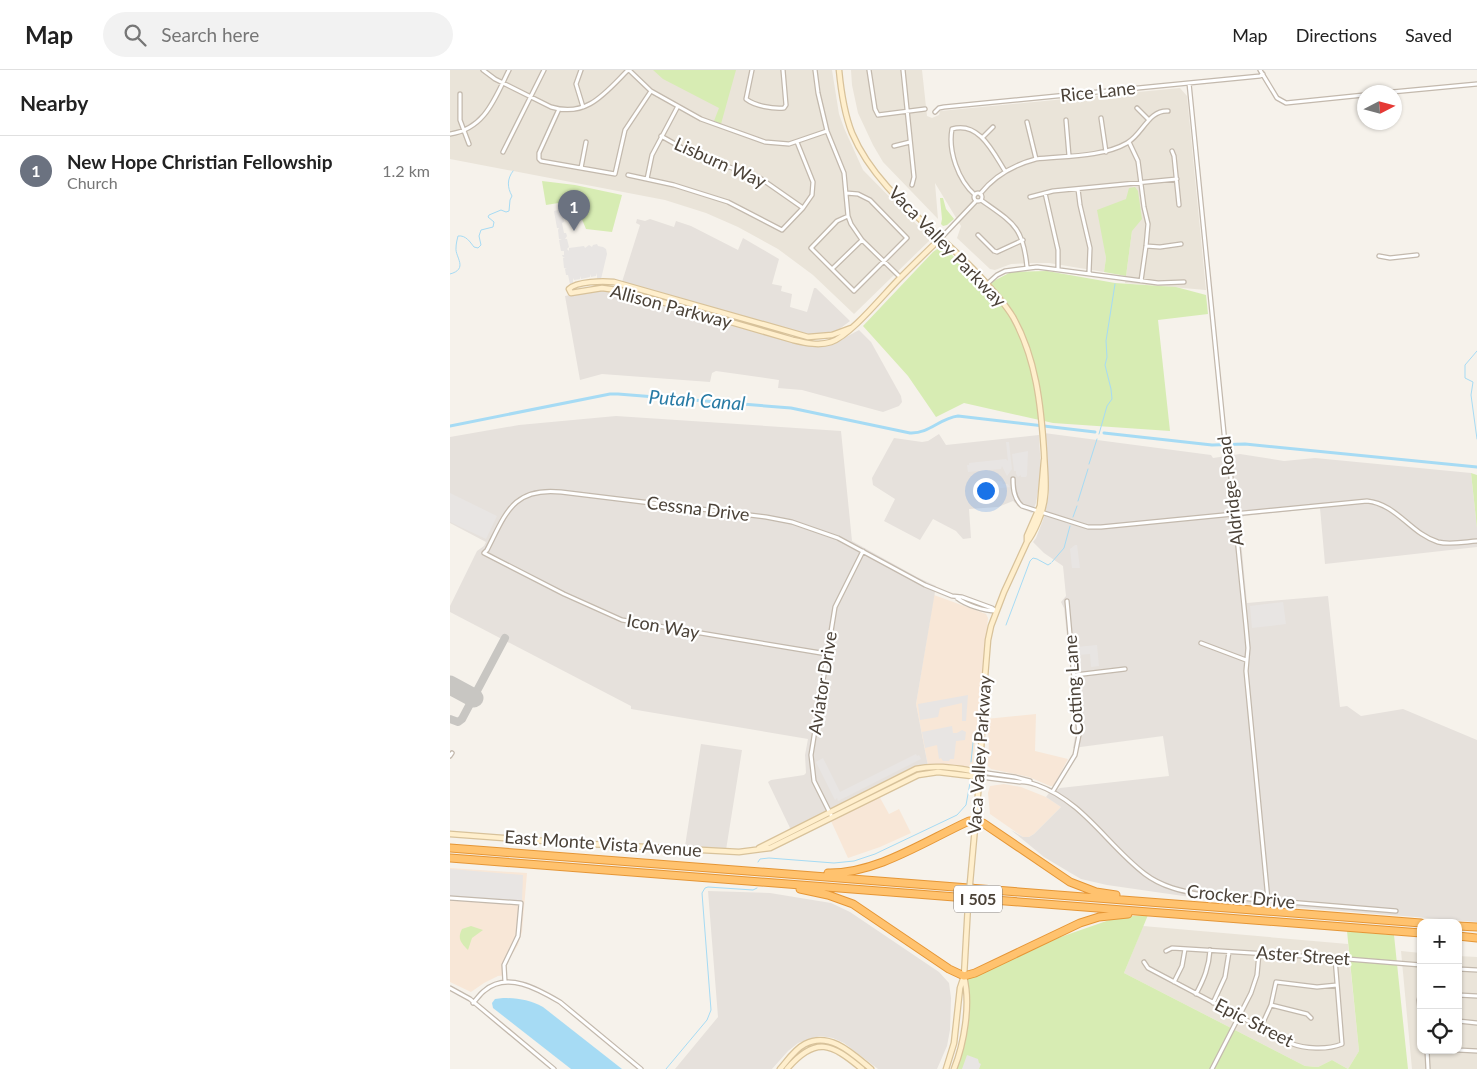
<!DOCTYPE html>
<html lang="en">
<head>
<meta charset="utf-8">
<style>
  :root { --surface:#fff; --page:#f2f2f2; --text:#222; --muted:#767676; --line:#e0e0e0; --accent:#db2777 }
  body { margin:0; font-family:Lato,sans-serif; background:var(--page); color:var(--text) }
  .controls { position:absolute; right:15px; bottom:15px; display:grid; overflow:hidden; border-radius:10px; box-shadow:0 1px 4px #0004 }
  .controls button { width:45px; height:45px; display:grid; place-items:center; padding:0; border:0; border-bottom:1px solid var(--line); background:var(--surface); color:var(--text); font:25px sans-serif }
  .compass { position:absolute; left:907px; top:15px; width:45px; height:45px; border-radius:50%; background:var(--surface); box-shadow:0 1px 4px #0004; rotate:84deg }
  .you { position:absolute; left:535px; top:420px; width:18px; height:18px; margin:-12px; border:4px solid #fff; border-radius:50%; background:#1a73e8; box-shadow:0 0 0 8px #1a73e833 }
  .badge { display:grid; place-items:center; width:32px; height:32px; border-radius:50%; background:var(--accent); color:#fff; font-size:16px; font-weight:700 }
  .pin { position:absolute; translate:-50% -41px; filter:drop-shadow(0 1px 2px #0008) }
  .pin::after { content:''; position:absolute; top:26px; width:18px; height:15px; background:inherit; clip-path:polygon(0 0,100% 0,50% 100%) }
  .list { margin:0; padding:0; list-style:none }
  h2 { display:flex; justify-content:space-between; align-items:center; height:65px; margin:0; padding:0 20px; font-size:21px }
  h2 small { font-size:16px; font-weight:400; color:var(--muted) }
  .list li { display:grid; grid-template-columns:32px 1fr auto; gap:15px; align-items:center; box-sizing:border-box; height:70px; padding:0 20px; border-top:1px solid var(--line) }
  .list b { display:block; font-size:19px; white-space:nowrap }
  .list p { margin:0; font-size:16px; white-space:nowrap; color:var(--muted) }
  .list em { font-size:16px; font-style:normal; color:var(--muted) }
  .icon { flex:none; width:28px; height:28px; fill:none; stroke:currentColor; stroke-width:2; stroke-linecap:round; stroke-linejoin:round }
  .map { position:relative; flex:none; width:1027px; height:999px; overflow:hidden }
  header { display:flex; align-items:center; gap:30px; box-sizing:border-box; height:70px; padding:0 25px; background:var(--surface); border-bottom:1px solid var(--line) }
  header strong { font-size:24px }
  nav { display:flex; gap:28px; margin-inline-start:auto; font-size:18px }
  .search { width:350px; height:45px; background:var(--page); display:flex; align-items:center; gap:12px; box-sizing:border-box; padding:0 18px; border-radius:28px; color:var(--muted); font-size:19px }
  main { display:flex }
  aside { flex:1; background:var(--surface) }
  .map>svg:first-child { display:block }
  .residential { fill:#eae4d9 }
  .commercial { fill:#f8e7d7 }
  .industrial { fill:#e6e1dc }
  .green { fill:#d7ecb3 }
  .parking { fill:#e8e5e3 }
  .water { fill:#a6dbf4 }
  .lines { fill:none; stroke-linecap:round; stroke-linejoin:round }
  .stream { stroke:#a6dbf4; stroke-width:1 }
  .canal { stroke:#a6dbf4; stroke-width:3 }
  .taxiway { stroke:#c8c6c2; stroke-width:8 }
  .runway { stroke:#c8c6c2; stroke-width:19 }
  .street-casing { stroke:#c3b9ad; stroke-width:5.5 }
  .secondary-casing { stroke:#d8c29a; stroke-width:7 }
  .highway-casing { stroke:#e59636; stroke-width:9 }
  .street { stroke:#fff; stroke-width:3 }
  .secondary { stroke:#ffefcd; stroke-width:4.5 }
  .highway { stroke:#ffc26e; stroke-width:7 }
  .secondary-bridge-casing { stroke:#d8c29a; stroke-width:7; stroke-linecap:butt }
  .secondary-bridge { stroke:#ffefcd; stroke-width:4.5 }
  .labels { text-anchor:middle; stroke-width:4.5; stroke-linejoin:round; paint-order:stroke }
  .shield { fill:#fff; stroke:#817b74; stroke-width:1 }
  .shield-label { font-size:16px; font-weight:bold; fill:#4b4238 }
  .street-label { font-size:18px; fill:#4b4238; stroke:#fff }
  .water-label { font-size:19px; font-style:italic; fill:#277aa4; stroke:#fff }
</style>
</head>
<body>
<header>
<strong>Map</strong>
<div class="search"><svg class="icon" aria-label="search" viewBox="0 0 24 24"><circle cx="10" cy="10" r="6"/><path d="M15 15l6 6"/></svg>Search here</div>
<nav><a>Map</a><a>Directions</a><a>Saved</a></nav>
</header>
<main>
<aside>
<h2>Nearby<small></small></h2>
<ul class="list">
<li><span class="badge" style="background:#6b7280">1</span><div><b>New Hope Christian Fellowship</b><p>Church</p></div><em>1.2 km</em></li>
</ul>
</aside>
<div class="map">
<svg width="1027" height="999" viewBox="0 0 1027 999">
  <rect width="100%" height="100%" fill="#f6f2eb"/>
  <path class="residential" d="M0 0H382L389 44 394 58 413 100 479 167 480 170 404 244 363 205 328 179 288 157 256 143 215 130 0 89Z
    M401 0H472L477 46 482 48 489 45 490 41 730 18 737 26 756 220 675 213 682 161 676 129 654 174 656 188 654 202 599 193H583L561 194 545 200 540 199 507 168 511 156 485 113 488 149 433 92 423 75 408 43 402 15Z
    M693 856 898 874 909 981 898 999 882 990 868 997 855 996 674 903Z
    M951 881 971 883V980H1008V886L1027 887V999H962Z"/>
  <path class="commercial" d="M484 525 528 541 536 544 538 548 523 694 517 697 485 694 478 696 466 634Z
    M586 644 585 681 618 689 607 710 603 716H600L579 707 541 699 538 696 539 670 536 649Z
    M554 714 571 717 596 727 611 737 584 764 577 768 573 767 540 744 538 723 540 716Z
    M429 726 439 744 449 739 461 763 430 777 398 788 381 751Z
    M0 798 77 803 72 862 68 875 58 891 56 899 57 905 48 906 34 913 21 922 0 912Z"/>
  <path class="industrial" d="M187 149 195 151 200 149 224 157 226 151 241 156 288 180 293 168 329 189 322 214 332 216 331 221 342 224 340 237 357 242 364 218H366L400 251 388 260 379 264 361 266 172 212 190 155 186 153Z
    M148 220 173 222 352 274 376 275 385 273 409 260 421 272 451 326 452 332 449 336 433 342 352 320 328 318 329 310 266 301 262 303 260 312 152 304 130 310 115 226Z
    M166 346 391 361 402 471 467 507 486 516 466 634 478 696 341 760 318 712 321 710 354 705 356 703 355 685 358 669 181 639V636L0 542V536L27 481 34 476 36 472 0 453V367L69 355Z
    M594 363 761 385 763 388 790 384 834 391 865 388 1021 403 1027 458V477L875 494 870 438 794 446 789 451 797 533 878 526 890 637 897 636 911 646 953 639 1027 670V852L768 831 657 815 631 809 619 802 594 787 561 760 573 767H579L584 764 611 737 596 727 599 723 610 718 719 706 713 666 623 678 626 661 625 640 614 538 611 532 616 526 613 496 594 483 583 472 586 468 593 450 599 424Z
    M489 364 496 375 589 365 591 403 586 433 582 443 572 439 563 431 548 437 519 439 521 468 513 469 506 461 483 449 470 470 434 451 445 429 423 415 422 408 444 368 472 372 478 371Z
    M251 674 292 680 276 780 235 776Z
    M258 821 320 823 381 833 400 842 489 902 499 913 501 928 500 960 497 976 487 999H428L394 973 383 968 370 966 348 973 338 981 322 999H225L268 947Z"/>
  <path class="green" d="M203 0H286L271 54 264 51 269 38 213 9Z
    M92 111 125 115 172 125 162 162 136 159 129 142 127 130 96 135Z
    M685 117 688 121 692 149 682 161 676 206 654 202 656 188 647 140 676 129 679 118Z
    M490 128H493L496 139 504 149 497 155 493 156 491 154 492 149Z
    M490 177 498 181 534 216 561 202 597 201 665 213 726 217 756 225 758 244 708 250 720 361 603 353 514 333 486 347 458 306 413 256 483 182Z
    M1021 403 1027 405V458Z
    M698 845 674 903 855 996 868 997 882 990 898 999 909 981 897 861 944 865 958 999H504C512 972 520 933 514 906L602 870 668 847Z
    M21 856 33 860 22 868 18 880C11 873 7 869 12 859Z"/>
  <path class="parking" d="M112 139 114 152 112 153 114 163H116L117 166 115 169H117L119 177 117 179 119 181V178L134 176 135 178 139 175 142 177 143 175 147 174 148 176 153 177 156 179 157 184 151 209H147V203L146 206 141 207 140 204V207L131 209 130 206V209L124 210 123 208V213L120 214 118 205H116L115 199H117L114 198 113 188H115L113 187 112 185H114V181H111L109 170 112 169H109L108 160 109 158H107L104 141Z
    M556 372H559L562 399 557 406 552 396 551 399 518 402 517 395H519V393L556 389 558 391Z
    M578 381 577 405 576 407H571V405L568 407 566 404V401H564L562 384Z
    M552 411 553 414H558L560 417 545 419 543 421 544 425H541L542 430H538L537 412Z
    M0 423 47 446 36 469 0 452Z
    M625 475H627L630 498H622L620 479Z
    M833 532 836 554 802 558 800 536Z
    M647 575 649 596 641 597 640 584 628 585 627 577Z
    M518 625 516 651H512V633L490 638 488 647 470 650 468 634Z
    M502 656 503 663H507L512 660 516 662 515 670 506 671 504 689H500L499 691H493L491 688 489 689 487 675 475 678 472 662Z
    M466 684 467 686 469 685 471 689 388 731 387 728 385 730 366 692 373 688 390 722Z
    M0 799 73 805 72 831 0 826Z
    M517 985 528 989 529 993 531 994 529 999H512Z"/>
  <path class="water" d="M53 928C68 928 80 930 93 937L172 999H121L43 938 42 933 45 929Z"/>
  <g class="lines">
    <path class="stream" d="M0 204C19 199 5 187 6 178 6 174 7 170 8 166 16 165 20 172 24 177L28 178 31 175 29 166 31 160 43 157 44 152 38 147 39 145 51 140 56 142 59 141 60 130 62 126C57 117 57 109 63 101
      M1027 281 1015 295V308L1023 312 1021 325 1027 369
      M649 364 657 336 662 329 661 319 655 295 657 287 656 271 665 214
      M639 394 647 369
      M628 431 638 399
      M623 447 627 436
      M602 492 614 478 620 456
      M556 555 580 491 583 488 587 489 598 495 601 493
      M521 692 524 663
      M308 792 310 789 319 788 384 793 404 791 425 784 507 745 516 735 520 713
      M216 999 257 950 261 940 252 823 255 818 258 817 303 820 307 818"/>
    <path class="canal" d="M0 356 160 324H168L341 338 460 363C479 364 490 348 508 346L645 362
      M654 363 762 375 795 374 1027 397"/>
    <path class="taxiway" d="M0 649 8 652 12 649 55 568"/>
    <path class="runway" d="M0 615 24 628"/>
    <defs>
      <path id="street" d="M33 0 45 9 101 37C137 48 155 23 178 0
        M131 0 126 14 133 37
        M179 0 201 21 251 49 315 72 339 74 377 61
        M302 0 296 29C305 36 323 39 334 38L336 35 333 0
        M365 0 368 23 377 61 394 103 398 146 401 154 412 170 450 207
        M419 0 425 39 428 45 475 39
        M453 0 464 107 462 115
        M810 0 827 28 836 33 914 25
        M739 13 775 373 780 398 796 556 798 578 796 601 818 830
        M942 22 1027 14
        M10 24V50L19 74
        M687 38 699 50
        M109 39 89 83V89L91 91 165 104 175 60 201 21
        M485 42 489 38 494 37 810 6 813 4
        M651 48 656 82
        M616 50 619 86
        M577 52 586 89
        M0 64C35 59 45 28 59 0
        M211 66 243 84 310 108 353 138
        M533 67 543 57
        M679 72 688 91 694 137 698 154 696 176 691 211
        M444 76 460 72
        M722 81 724 86 729 135
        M53 82 94 0
        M131 98 136 72
        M178 105 224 115 278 132 332 160 353 138 362 125 363 112 347 72
        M197 109 202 85 228 36
        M628 119 630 135 640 178 639 203
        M524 127a4 4 0 1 1 8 0a4 4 0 1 1-8 0Z
        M396 123 408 124 420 130 457 168 404 221 361 178 387 151 398 146
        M595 123 608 180V199
        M530 124C545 105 563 95 586 89 614 86 653 87 677 73 693 64 698 40 718 41
        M525 125C508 110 498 81 502 59 529 51 543 82 555 101
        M580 127 603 121 727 109
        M531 130C563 153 573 156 577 197
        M528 165 544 181 547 182 573 170
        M491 168 526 131
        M696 176 710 177 731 174
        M929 186 940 188 967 185
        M382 199 412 170
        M537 214 547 205 555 201 587 197 708 213 734 212
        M563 409C563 419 564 429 572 436L638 457H651L917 431C947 434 961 464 988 472 1000 475 1014 472 1027 471
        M507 528C516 535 534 541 546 541
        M751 573 796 590
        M377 584 172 550 114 524 34 483 37 480C56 443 63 417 111 422L316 447 342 452 388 468 475 515 502 526 512 527 542 538 546 541
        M625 605 675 599
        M0 686 2 683
        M530 702 565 707 580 711
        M530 707 570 712
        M569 712C575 711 581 713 587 715 633 731 658 776 695 804 712 817 732 821 752 825L946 841
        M603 721 625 685 629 665 617 531
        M382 747 364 711 361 685 385 537 413 481
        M0 828 71 833 68 866 54 895 55 912
        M716 881 722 878 885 888 971 895
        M694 892 698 898 840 973C855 979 877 980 892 974L885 888
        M1008 899 1027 900
        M724 912 732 896 735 879
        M0 918 20 929 104 999
        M971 923 969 930 971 948
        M746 924C754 909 759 897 760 880
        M1008 925 1027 926
        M23 933C27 929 30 924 34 921 57 901 88 919 110 932L191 999
        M763 933 775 907 779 882
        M821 935 857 944 861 948
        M1008 951 1027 953
        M811 957 821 935 826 912 867 917 887 915
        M977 980 978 999
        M1008 980 1027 981
        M762 999 801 923 807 905 809 883"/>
      <path id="secondary" d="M389 0C391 21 394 43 402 63 426 120 482 156 524 200 538 215 552 229 563 247 586 288 591 335 594 382 595 409 599 426 588 452 585 459 582 466 577 472V466L590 436 594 390
        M401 258 382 265 358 267 164 212C153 211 127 211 119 219L121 223 152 218 174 221 343 270C356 273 369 276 381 272 401 265 433 225 449 209 463 195 477 181 491 168
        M0 764 122 773 289 782 320 778 468 705 488 702 530 707
        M309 778 466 699C487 694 509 699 530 702
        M520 813 530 702 534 619 538 570 541 556 554 522 577 472
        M330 999C337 991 345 979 355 974 380 961 403 984 421 999
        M337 999C366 965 382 974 412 999
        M496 999 504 973 510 918 514 906 518 835
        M504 999C514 974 521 934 514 907"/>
      <path id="highway" d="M0 778 971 853
        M0 788 971 863
        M378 803C426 804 475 771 519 751H525L533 753 620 812 646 822 666 825
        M350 819 378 825 403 834 499 899 514 906 525 903 630 853 649 847 678 844
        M1008 856 1027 857
        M1008 866 1027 868"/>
    </defs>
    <use href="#street" class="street-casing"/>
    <use href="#secondary" class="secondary-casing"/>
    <use href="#highway" class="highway-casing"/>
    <use href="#street" class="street"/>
    <use href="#secondary" class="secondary"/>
    <use href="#highway" class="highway"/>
    <defs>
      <path id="secondary-bridge" d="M518 835 520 813"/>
    </defs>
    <use href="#secondary-bridge" class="secondary-bridge-casing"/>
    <use href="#secondary-bridge" class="secondary-bridge"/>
  </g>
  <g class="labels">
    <rect class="shield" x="504" y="815.5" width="48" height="27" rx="4"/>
    <g class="shield-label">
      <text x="528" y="835">I 505</text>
    </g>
    <g class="street-label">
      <text transform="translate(648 22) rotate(-6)" y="6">Rice Lane</text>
      <text transform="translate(270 93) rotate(24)" y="6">Lisburn Way</text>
      <text transform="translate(497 177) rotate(46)" y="6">Vaca Valley Parkway</text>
      <text transform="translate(221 237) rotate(15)" y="6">Allison Parkway</text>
      <text transform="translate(781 421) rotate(-97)" y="6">Aldridge Road</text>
      <text transform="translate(248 439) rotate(7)" y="6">Cessna Drive</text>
      <text transform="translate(213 557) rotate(10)" y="6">Icon Way</text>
      <text transform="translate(373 613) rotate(-81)" y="6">Aviator Drive</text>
      <text transform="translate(624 615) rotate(-94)" y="6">Cotting Lane</text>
      <text transform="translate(530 685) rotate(-86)" y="6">Vaca Valley Parkway</text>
      <text transform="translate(153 774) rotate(4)" y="6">East Monte Vista Avenue</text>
      <text transform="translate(791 827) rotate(6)" y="6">Crocker Drive</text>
      <text transform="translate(853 886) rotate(4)" y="6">Aster Street</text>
      <text transform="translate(804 953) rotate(27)" y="6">Epic Street</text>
    </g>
    <g class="water-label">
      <text transform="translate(247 330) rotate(4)" y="7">Putah Canal</text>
    </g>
  </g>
</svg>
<div class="controls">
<button>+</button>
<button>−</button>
<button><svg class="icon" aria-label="locate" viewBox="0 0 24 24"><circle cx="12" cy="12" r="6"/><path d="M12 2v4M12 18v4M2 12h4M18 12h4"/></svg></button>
</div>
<svg class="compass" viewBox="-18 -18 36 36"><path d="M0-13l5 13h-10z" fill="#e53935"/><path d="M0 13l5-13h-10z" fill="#767676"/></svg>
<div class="you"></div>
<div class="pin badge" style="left:124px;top:161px;background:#6b7280">1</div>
</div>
</main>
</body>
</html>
